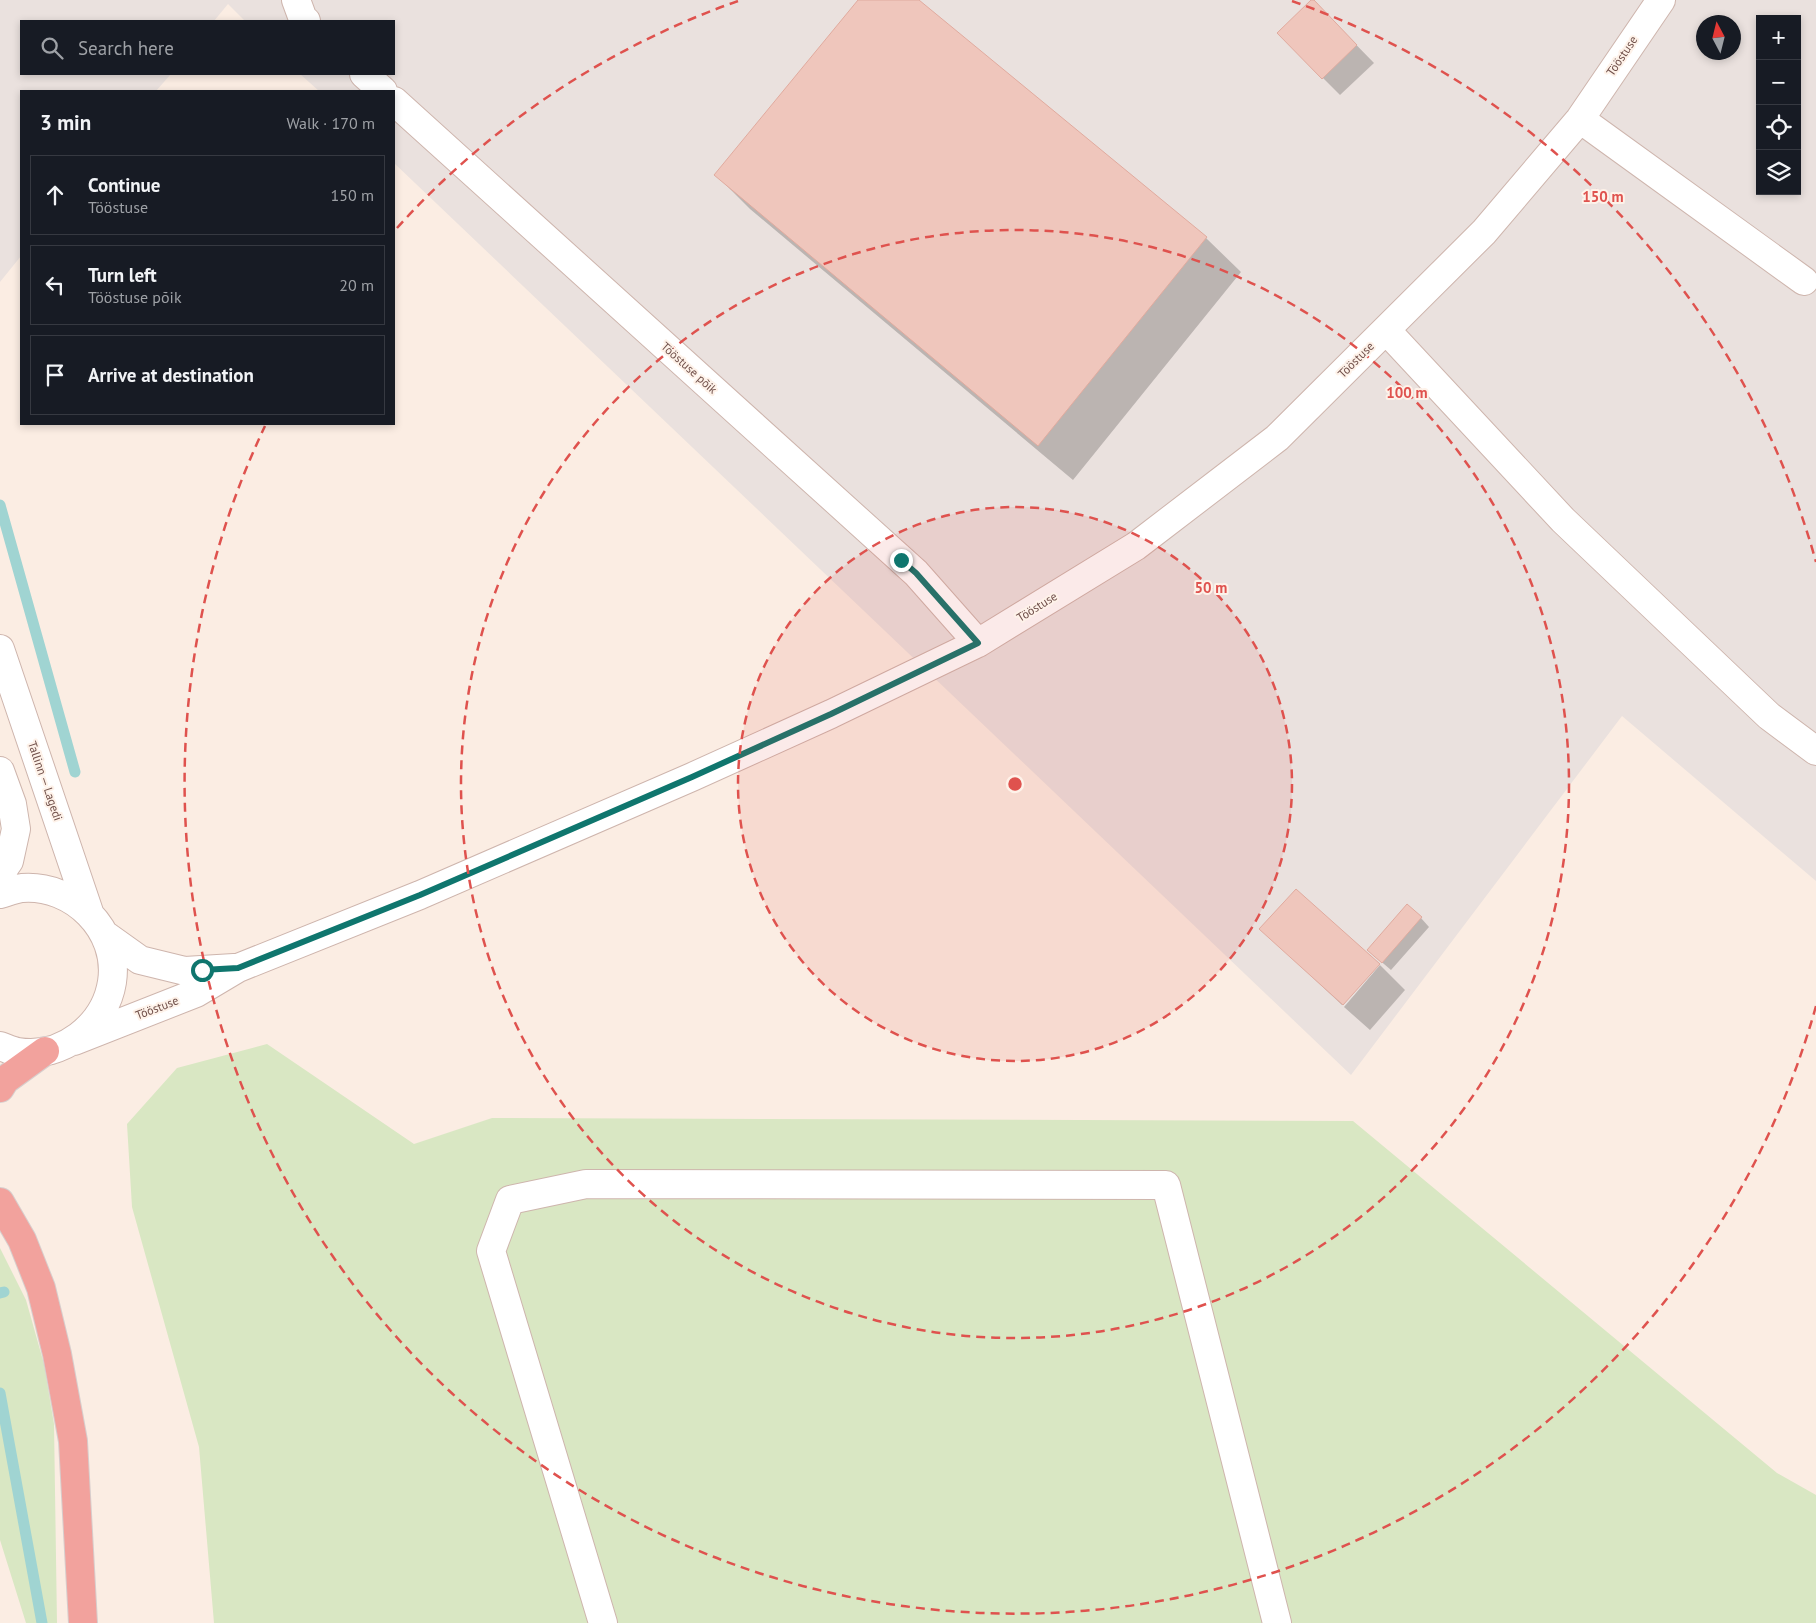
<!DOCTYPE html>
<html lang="en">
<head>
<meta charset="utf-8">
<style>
  :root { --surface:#171b24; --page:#242831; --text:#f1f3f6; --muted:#9ea1a6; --line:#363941 }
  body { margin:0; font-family:"PT Sans",sans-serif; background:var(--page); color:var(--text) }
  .controls { position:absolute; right:15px; top:15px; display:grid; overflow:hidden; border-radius:0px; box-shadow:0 2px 8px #0003 }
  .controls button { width:45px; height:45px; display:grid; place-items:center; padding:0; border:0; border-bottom:1px solid var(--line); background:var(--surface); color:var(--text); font:25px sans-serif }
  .compass { position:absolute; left:1696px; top:15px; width:45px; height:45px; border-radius:50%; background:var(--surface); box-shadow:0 2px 8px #0003; rotate:353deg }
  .stop { position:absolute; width:15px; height:15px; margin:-11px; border:4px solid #0f766e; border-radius:50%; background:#fff }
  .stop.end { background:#0f766e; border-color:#fff; box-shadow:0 1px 5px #0008 }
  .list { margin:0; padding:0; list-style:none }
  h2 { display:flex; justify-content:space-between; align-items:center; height:65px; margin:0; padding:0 20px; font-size:21px }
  h2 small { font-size:16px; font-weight:400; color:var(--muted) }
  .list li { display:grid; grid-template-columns:32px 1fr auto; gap:15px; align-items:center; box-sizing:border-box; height:80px; margin:0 10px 10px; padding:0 10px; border:1px solid var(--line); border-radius:0px }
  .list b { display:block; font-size:19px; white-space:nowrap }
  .list p { margin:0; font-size:16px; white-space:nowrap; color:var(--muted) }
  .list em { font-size:16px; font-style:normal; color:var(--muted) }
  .icon { flex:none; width:28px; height:28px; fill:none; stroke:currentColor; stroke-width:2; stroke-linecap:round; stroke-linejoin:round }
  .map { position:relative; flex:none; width:1816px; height:1623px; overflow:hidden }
  .search { position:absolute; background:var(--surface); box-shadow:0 2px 8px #0003; left:20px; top:20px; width:375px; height:55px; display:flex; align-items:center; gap:12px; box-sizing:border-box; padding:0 18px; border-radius:0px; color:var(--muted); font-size:19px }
  .panel { position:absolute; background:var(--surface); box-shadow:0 2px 8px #0003; left:20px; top:90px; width:375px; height:335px; border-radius:0px }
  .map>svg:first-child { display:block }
  .industrial { fill:#eae1de; fill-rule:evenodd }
  .green { fill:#d9e7c3 }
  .shadow { fill:#0003 }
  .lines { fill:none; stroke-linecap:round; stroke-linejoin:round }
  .stream { stroke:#a0d4d2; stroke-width:11 }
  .building { fill:#efc6bc; stroke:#e0aa9e }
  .minor-casing { stroke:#ceb5ad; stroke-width:30 }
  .highway-casing { stroke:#d7cecd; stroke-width:30 }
  .minor { stroke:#fff; stroke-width:28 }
  .highway { stroke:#f2a29d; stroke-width:28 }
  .route { stroke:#0f766e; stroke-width:6 }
  .ring { fill:none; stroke:#df524e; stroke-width:2.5; stroke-dasharray:9 6 }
  .labels { text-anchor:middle; stroke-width:4; stroke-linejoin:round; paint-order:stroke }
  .street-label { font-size:12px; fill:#71514b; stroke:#fef2e9 }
  .centre { fill:#df524e; stroke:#fef2e9; stroke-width:2.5 }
  .ring-label { font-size:15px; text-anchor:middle; font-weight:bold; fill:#df524e; stroke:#fef2e9; stroke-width:4; stroke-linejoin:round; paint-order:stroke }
</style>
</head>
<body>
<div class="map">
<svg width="1816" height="1623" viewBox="0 0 1816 1623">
  <rect width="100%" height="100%" fill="#fbede3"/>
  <path class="industrial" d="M0 0H1816V881L1622 716 1351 1075 394 163V91H319L300 74H394V21H245L228 4 214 21H21V74H171L156 91H21V256L0 282ZM1760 19H1797V191H1760ZM1704 22H1734V52H1704Z"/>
  <path class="green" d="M267 1044 414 1144 492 1118 1353 1121 1777 1473 1816 1495V1623H214L199 1447 132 1207 127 1124 177 1068Z
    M0 1248 26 1300 44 1364 54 1424 57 1623H26L0 1540Z"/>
  <path class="shadow" d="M859 0H917L1206 238 1241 272 1073 480 750 209 716 175Z
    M1330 18 1374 63 1340 95 1323 78Z
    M1421 918 1429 927 1391 970 1377 958Z
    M1261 929 1378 964 1342 1005Z
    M1380 965 1405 990 1370 1030 1344 1007Z"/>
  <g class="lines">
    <path class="stream" d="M0 505 75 772
      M0 1293 4 1292
      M0 1393 42 1623"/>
  </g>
  <path class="building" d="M858 0H919L1207 237 1038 446 714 175Z
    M1311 0H1314L1357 45 1322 79 1277 33Z
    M1296 889 1380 964 1343 1005 1259 929Z
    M1407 904 1422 917 1382 963 1367 950Z"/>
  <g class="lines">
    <defs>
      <path id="minor" d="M296 0 303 19 306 21
        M364 74 383 91
        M394 101 916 573 978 643
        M1580 119 1804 281
        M1386 330 1563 520 1769 716 1816 751
        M0 649 89 912
        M0 771 12 804 16 829 9 861 0 874
        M0 894C7 892 15 889 22 888 73 884 120 930 112 982 105 1026 62 1059 18 1052 12 1051 6 1048 0 1046
        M105 935 140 960 185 971 234 968
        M74 1041 196 993 238 968 420 895 692 777 831 714 978 643 1136 546 1277 438 1484 232 1580 119 1661 0
        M603 1623 491 1251 510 1200 586 1184 1166 1185 1277 1623"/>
      <path id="highway" d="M0 1088 5 1080 45 1051
        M0 1202 22 1240 41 1288 57 1354 73 1441 83 1623"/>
    </defs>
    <use href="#minor" class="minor-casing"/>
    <use href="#highway" class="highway-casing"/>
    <use href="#minor" class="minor"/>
    <use href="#highway" class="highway"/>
  </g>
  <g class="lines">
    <path class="route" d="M202 970 238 968 420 895 692 777 831 714 978 643 916 573 901 560"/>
  </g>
  <circle cx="1015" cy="784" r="277" fill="#df524e" fill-opacity=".12"/>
  <g class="ring">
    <circle cx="1015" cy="784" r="277"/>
    <circle cx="1015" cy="784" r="554"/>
    <path d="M1816 1006A831 831 0 1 1 265 426M397 228A831 831 0 0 1 738 1M1292 1A831 831 0 0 1 1816 562"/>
  </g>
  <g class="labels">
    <g class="street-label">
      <text transform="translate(1622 56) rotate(-56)" y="4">Tööstuse</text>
      <text transform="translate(1356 360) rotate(-45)" y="4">Tööstuse</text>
      <text transform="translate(689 368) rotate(42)" y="4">Tööstuse põik</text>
      <text transform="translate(1037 607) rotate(-32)" y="4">Tööstuse</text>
      <text transform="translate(45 781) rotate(71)" y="4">Tallinn — Lagedi</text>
      <text transform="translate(157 1008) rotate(-21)" y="4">Tööstuse</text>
    </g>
  </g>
  <circle cx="1015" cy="784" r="8" class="centre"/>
  <g class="ring-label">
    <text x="1603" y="202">150 m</text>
    <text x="1407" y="398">100 m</text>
    <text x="1211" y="593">50 m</text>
  </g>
</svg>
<div class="controls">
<button>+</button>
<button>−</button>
<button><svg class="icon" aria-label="locate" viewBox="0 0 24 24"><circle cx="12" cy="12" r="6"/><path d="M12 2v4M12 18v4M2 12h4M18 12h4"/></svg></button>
<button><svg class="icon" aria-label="layers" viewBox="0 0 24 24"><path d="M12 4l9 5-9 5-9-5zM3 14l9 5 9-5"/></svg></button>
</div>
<svg class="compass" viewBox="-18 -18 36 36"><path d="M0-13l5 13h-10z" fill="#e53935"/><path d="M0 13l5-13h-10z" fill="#9ea1a6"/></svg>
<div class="stop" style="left:202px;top:970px"></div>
<div class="stop end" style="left:901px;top:560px"></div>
<div class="search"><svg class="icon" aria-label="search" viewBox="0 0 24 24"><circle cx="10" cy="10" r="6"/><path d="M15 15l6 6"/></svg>Search here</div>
<section class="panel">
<h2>3 min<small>Walk · 170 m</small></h2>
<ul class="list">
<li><svg class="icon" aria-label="ahead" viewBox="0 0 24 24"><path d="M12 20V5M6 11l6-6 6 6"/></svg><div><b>Continue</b><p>Tööstuse</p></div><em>150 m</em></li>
<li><svg class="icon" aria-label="left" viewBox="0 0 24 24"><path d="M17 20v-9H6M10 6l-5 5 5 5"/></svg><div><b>Turn left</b><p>Tööstuse põik</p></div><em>20 m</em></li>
<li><svg class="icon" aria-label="arrive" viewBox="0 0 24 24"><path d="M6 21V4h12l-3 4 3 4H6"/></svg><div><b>Arrive at destination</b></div></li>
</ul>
</section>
</div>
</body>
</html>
